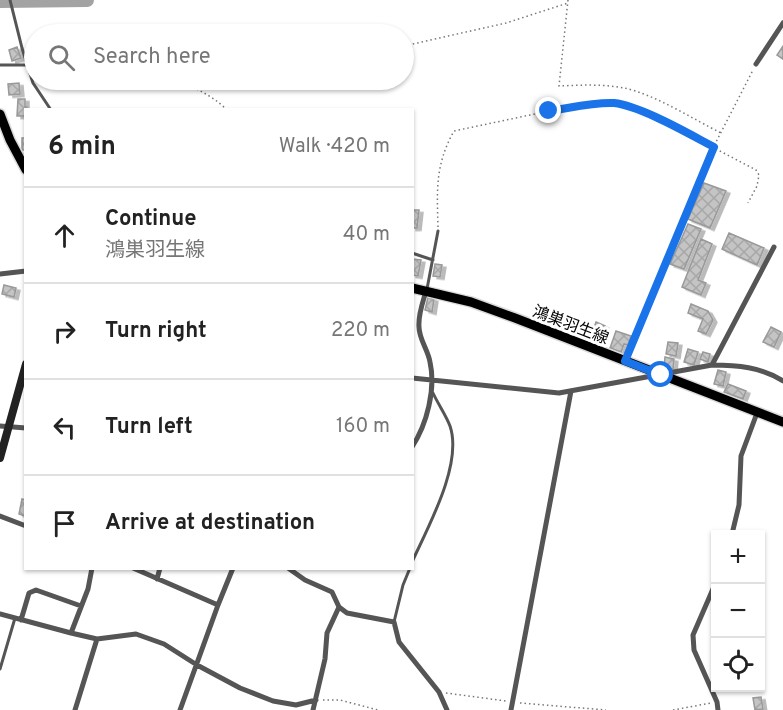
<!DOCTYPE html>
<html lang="en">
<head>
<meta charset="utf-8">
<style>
  :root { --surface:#fff; --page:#f6f6f6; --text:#222; --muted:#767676; --line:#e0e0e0 }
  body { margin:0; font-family:Overpass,"Noto Sans JP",sans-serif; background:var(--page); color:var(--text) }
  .controls { position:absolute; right:18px; bottom:18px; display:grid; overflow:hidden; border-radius:0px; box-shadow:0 2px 4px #0004 }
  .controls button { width:54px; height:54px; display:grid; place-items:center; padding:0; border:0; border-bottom:2px solid var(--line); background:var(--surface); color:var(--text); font:30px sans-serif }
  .stop { position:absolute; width:18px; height:18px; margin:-14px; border:4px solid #1a73e8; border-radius:50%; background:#fff }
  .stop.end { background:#1a73e8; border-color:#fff; box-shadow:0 2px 6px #0008 }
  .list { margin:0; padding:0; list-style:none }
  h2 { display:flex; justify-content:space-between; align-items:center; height:78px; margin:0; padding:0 24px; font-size:26px }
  h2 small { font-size:20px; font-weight:400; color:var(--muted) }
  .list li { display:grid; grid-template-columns:39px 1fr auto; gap:18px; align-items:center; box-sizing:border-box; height:96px; padding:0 24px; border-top:2px solid var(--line) }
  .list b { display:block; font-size:22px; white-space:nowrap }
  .list p { margin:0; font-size:20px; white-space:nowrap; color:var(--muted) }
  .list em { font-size:20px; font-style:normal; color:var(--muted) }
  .icon { flex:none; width:33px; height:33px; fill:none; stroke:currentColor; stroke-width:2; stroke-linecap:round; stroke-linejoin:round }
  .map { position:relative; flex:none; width:783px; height:710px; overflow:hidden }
  .search { position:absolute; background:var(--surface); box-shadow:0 2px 4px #0004; left:24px; top:24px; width:390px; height:66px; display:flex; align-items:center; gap:15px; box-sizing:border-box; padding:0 21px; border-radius:33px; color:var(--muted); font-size:22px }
  .panel { position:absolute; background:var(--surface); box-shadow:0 2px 4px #0004; left:24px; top:108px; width:390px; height:462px; border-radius:0px }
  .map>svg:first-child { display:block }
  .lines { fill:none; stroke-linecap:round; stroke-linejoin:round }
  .river { stroke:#a3a3a3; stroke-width:14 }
  .building { fill:url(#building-cross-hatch); stroke:#999; stroke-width:1.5; filter:url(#shadow) }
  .primary-casing { stroke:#dbdbdb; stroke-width:12 }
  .path { stroke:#777; stroke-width:1.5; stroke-dasharray:1.5 3; stroke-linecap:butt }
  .lane { stroke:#555; stroke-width:3 }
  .street { stroke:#555; stroke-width:5 }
  .secondary { stroke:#222; stroke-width:8 }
  .primary { stroke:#000; stroke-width:9 }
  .route { stroke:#1a73e8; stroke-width:8 }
  .labels { text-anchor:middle; stroke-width:6; stroke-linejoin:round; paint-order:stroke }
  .street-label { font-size:16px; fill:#000; stroke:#fff }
</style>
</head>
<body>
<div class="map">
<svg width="783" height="710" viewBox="0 0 783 710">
  <defs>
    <pattern id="building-cross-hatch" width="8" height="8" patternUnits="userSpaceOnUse" patternTransform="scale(1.5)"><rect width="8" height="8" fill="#c4c4c4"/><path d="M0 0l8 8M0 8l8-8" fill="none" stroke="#a7a7a7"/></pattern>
    <filter id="shadow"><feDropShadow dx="4" dy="2.5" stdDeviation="0" flood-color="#0004"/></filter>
  </defs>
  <rect width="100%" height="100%" fill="#fff"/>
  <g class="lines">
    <path class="river" d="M0 1 87 0"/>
  </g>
  <path class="building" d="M783 46V59L777 55Z
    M17 47 21 58 12 61 9 50Z
    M19 83 20 94 9 95 8 84Z
    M18 99H25V107H27L26 116H17Z
    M22 138H26V150H22Z
    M704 183 726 191 710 228 688 219Z
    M412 210H419L417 228H412Z
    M688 224 701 229 684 269 670 264Z
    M729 233 764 248 757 265 722 249Z
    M701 239 712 244 698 280 706 283 701 295 682 287Z
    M412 259 421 260 418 276 412 275Z
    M435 264 442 265 440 277 433 276Z
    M4 285 16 288 14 297 2 294Z
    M428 297 434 299 432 312 425 310Z
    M691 304 708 311 713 320 706 334 698 331 703 319 688 313Z
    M596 322 605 326 599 339 591 336Z
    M771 327 781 332 774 347 763 342Z
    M616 331 631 336 628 345 624 344 621 352 610 348Z
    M668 342 678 343 676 356 666 354Z
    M688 349 698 352 694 365 684 362Z
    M703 352 710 354 708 362 700 359Z
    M665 357 674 359 673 369 664 368Z
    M718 370 726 372 723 386 714 384Z
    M728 384 746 391 743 399 724 392Z
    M22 499 26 500 25 516 19 514Z
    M761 697 763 709 755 710 753 698Z"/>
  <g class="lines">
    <defs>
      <path id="primary" d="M0 114 10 140 26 170
        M412 288 471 302 515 318 783 422"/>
    </defs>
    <use href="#primary" class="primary-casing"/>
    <path class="path" d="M568 0 559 86C581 85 603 84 624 88 654 94 693 119 721 133
      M404 46 506 23 568 3
      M28 48 34 47
      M176 80C195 88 212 95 227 110
      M438 227C437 190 435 165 454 131L549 111 605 103H616L661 120 756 170 759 175 757 186 748 203
      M663 270 715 144 753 70
      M446 693 506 701
      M323 700H340L378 710
      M520 703 606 710
      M673 710 711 703"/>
    <path class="lane" d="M10 0 22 48 33 83 51 110
      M0 65H27
      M412 253 433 260
      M427 289 438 231
      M626 360 661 274
      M412 562C428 527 463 464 450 426 446 415 438 404 433 393
      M394 622 403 585 410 568
      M0 669 15 618"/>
    <path class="street" d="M756 64 783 23
      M0 274 26 271
      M712 365 774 247
      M412 378 559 393 712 365C737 365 761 367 783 381
      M0 426 26 428
      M412 447C427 424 436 389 430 362 428 350 419 339 419 327 418 314 423 302 426 291
      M0 516 26 526
      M732 534 739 505 741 456 757 413
      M133 568 218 605 180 710
      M288 568 305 580 332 592 339 607 327 633 325 659 313 710
      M157 579 160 568
      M716 582 693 635 694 650 717 702 718 710
      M218 605 233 568
      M339 607 347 613 394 622 399 642 439 692 447 710
      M0 614 71 633
      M21 620 29 593 36 590 81 606
      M97 639 136 634 164 644 197 665 240 688 273 701 296 705 316 700
      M75 710 97 639 71 633 88 589 92 568
      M511 710 571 391"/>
    <path class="secondary" d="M0 458 26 364"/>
    <use href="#primary" class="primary"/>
  </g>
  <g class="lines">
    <path class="route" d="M549 111C570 108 593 102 614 103 641 106 689 134 714 147L625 361 661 375"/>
  </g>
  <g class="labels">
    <g class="street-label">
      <text transform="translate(571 324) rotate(21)" y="6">鴻巣羽生線</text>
    </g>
  </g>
</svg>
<div class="controls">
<button>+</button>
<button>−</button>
<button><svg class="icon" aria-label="locate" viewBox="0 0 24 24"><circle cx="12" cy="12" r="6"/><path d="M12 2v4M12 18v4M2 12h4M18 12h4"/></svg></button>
</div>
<div class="stop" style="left:661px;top:375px"></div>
<div class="stop end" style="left:549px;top:111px"></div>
<div class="search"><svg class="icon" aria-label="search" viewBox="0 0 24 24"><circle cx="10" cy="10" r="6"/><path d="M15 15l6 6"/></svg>Search here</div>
<section class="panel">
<h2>6 min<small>Walk · 420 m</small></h2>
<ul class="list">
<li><svg class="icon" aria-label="ahead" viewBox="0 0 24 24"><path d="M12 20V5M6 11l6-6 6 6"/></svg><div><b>Continue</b><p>鴻巣羽生線</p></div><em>40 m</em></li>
<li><svg class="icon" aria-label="right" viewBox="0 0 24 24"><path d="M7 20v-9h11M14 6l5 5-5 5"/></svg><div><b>Turn right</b></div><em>220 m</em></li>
<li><svg class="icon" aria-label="left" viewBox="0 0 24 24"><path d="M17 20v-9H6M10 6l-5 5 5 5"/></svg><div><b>Turn left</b></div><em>160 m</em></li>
<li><svg class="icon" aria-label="arrive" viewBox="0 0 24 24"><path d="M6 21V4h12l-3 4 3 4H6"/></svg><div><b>Arrive at destination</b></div></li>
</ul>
</section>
</div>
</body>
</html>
